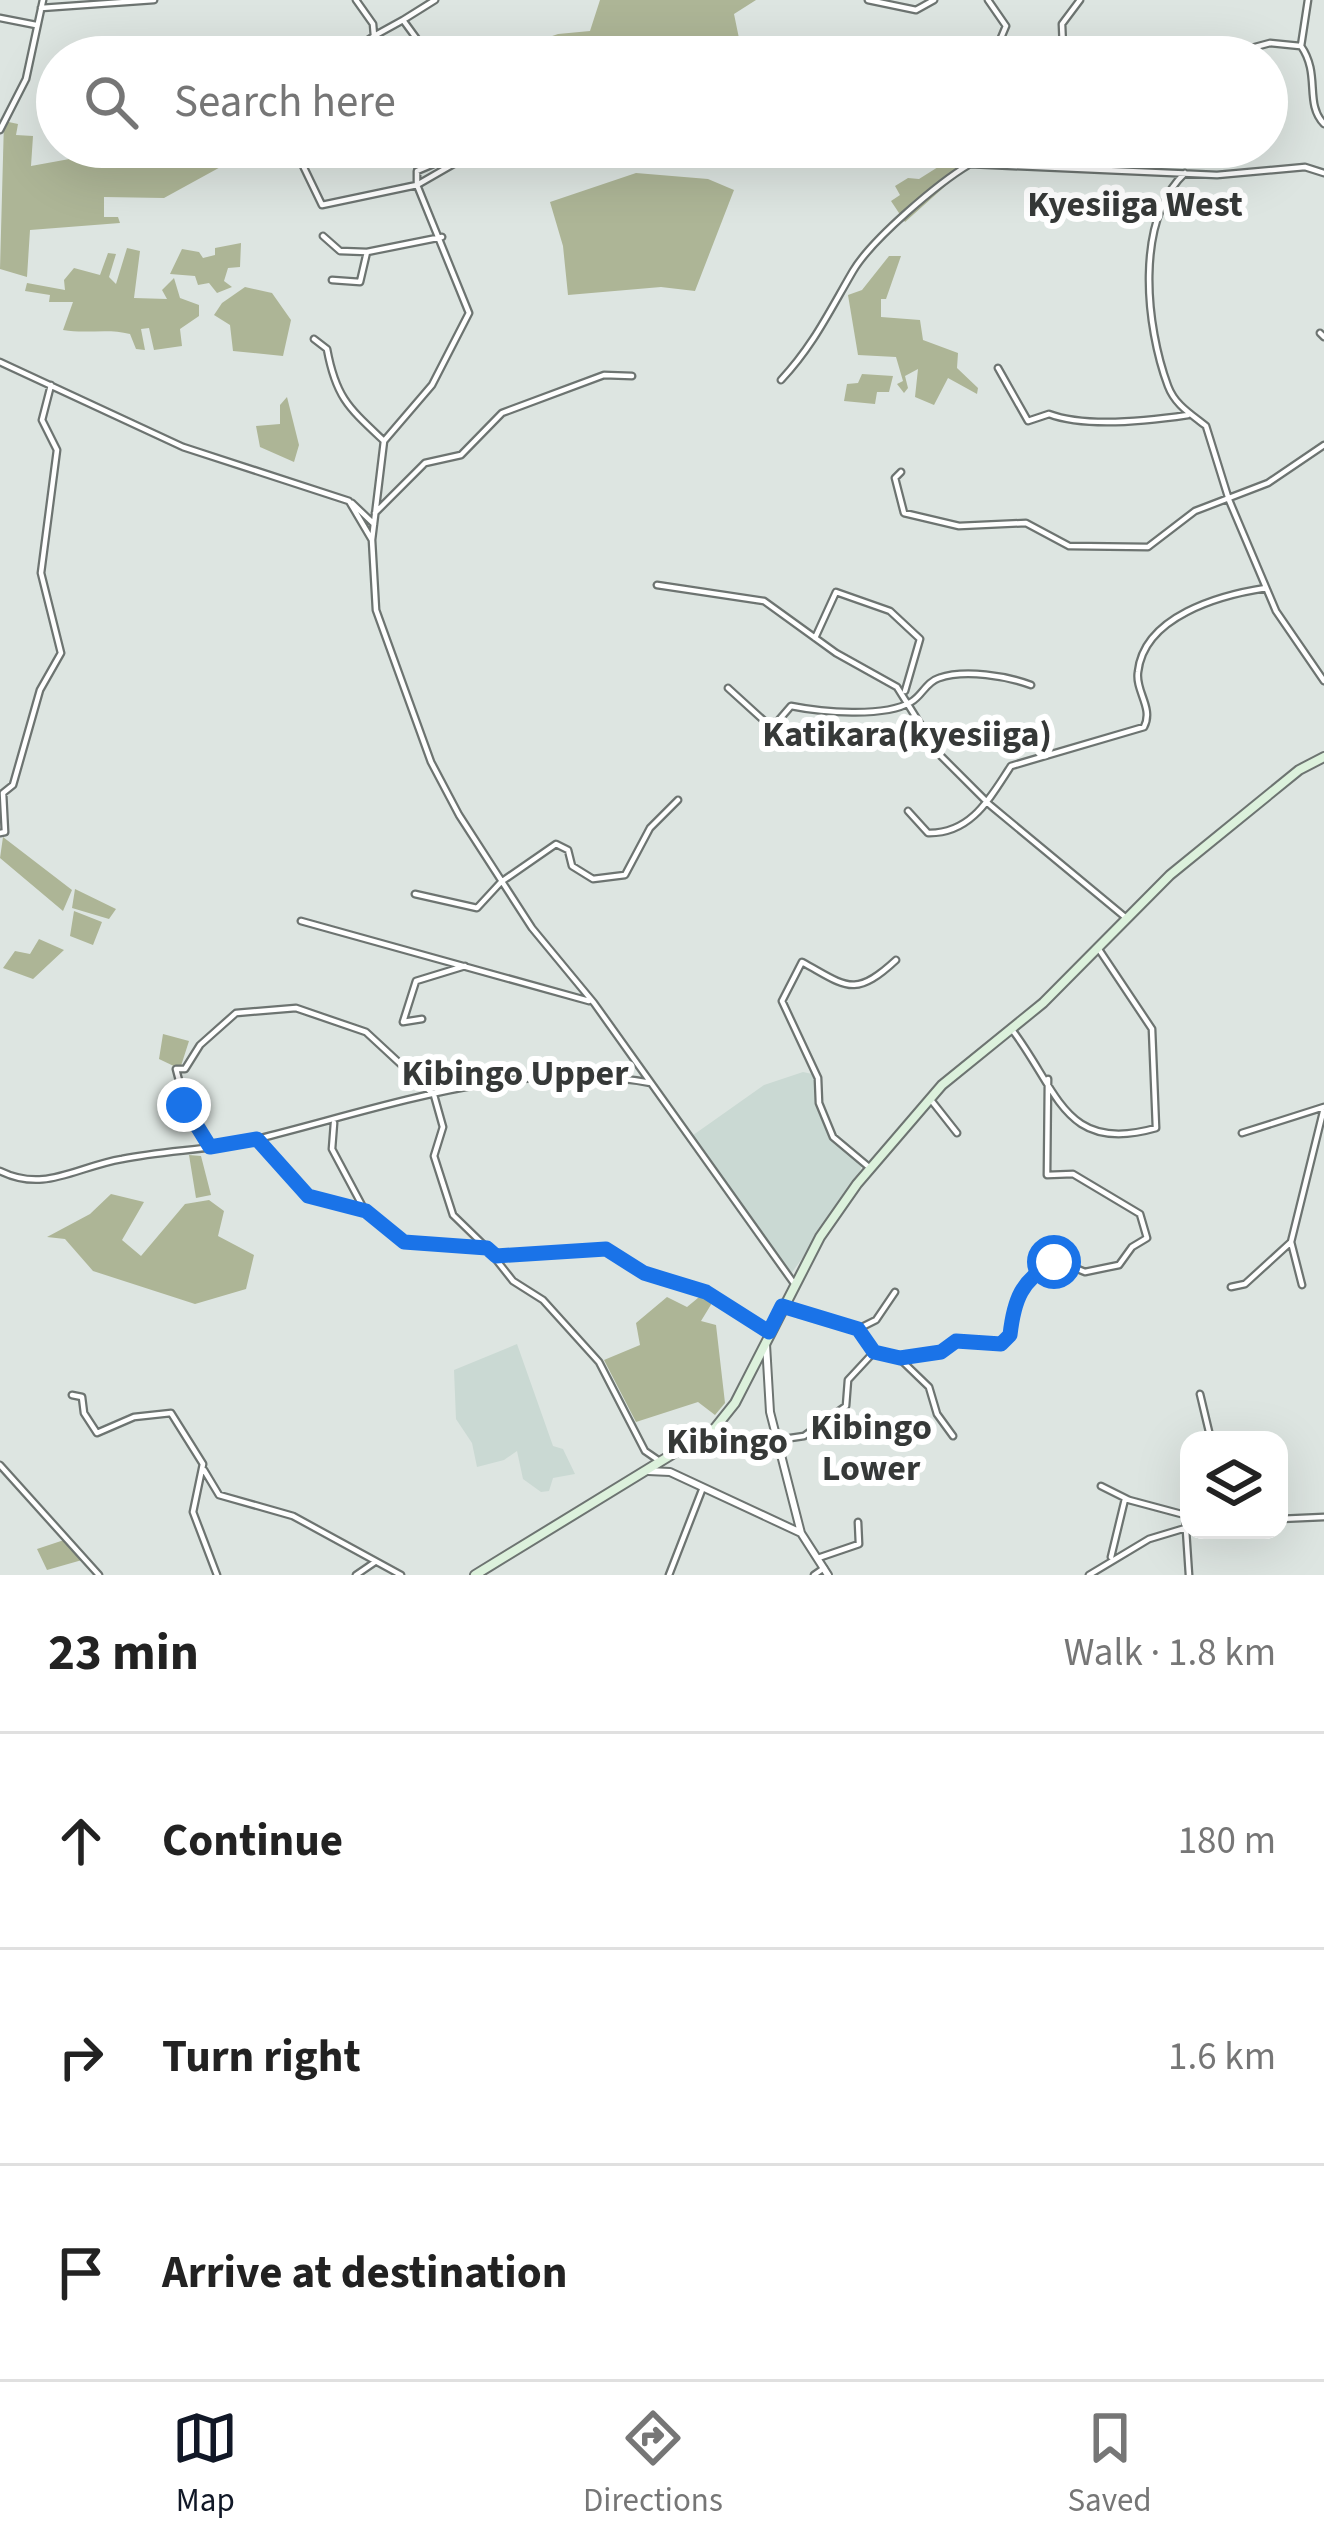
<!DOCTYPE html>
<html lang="en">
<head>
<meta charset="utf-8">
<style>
  :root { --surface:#fff; --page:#f2f2f2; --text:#222; --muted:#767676; --line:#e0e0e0; --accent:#111827 }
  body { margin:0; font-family:"Source Sans 3",sans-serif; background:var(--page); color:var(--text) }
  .controls { position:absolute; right:36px; bottom:36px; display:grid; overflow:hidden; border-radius:24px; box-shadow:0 12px 48px #0002 }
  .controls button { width:108px; height:108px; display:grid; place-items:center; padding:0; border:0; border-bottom:3px solid var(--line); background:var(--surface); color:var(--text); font:60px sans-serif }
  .stop { position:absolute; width:36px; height:36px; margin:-27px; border:9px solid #1a73e8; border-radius:50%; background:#fff }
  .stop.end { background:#1a73e8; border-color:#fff; box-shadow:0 3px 12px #0008 }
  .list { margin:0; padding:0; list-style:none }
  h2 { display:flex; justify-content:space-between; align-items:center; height:156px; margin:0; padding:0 48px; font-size:51px }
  h2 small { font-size:39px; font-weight:400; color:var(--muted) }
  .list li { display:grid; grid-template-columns:78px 1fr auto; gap:36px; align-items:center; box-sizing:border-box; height:216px; padding:0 48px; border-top:3px solid var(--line) }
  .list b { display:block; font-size:45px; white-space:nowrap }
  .list em { font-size:39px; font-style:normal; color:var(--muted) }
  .icon { flex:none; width:66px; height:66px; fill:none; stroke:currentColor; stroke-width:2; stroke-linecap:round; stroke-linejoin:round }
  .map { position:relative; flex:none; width:1324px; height:1575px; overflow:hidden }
  .search { position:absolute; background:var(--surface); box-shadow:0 12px 48px #0002; left:36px; right:36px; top:36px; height:132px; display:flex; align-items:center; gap:30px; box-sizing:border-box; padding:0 42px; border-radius:66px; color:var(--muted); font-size:45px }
  .sheet { height:804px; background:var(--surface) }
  nav { display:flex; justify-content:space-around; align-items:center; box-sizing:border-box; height:168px; border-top:3px solid var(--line); background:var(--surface); font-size:33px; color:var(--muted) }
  nav a { display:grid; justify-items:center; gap:6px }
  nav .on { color:var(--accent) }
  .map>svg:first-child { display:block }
  .built { fill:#cad9d3 }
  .green { fill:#adb596 }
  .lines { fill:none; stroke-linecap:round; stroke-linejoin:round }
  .minor-casing { stroke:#6d7471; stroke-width:9 }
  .tertiary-casing { stroke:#6d7471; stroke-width:10 }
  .secondary-casing { stroke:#6d7471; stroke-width:12 }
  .minor { stroke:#fff; stroke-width:4.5 }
  .tertiary { stroke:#fff; stroke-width:6 }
  .secondary { stroke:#dcf1dc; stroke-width:8 }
  .route { stroke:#1a73e8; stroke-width:15 }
  .labels { text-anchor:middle; stroke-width:12; stroke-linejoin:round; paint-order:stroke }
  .quarter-label { font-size:36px; font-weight:bold; fill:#363938; stroke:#fff }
</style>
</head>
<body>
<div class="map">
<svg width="1324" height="1575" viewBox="0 0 1324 1575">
  <rect width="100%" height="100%" fill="#dde5e1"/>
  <path class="built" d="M803 1072 817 1075 816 1099 832 1134 863 1162 856 1183 788 1278 689 1138 764 1085Z
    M517 1344 553 1446 563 1449 575 1474 553 1478 549 1491 541 1492 523 1479 517 1451 504 1460 477 1467 472 1443 456 1419 454 1370Z"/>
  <path class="green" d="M600 0H756L734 14 741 48 751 51 750 57H512L509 51 558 34 590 31Z
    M921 41 974 52 969 57H917Z
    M4 121 18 124 16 135 33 136 31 166 86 156 102 147H257L164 198 104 197V217H118L120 223 30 230 27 277 0 269Z
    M943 147H962L970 164 905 222 891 201 900 195 895 186 908 178 919 179 946 162Z
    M636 173 708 179 734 190 695 291 661 287 568 295 563 246 550 202Z
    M241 243 240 267 228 268 224 281 232 287 217 293 209 283 198 285 195 276 170 274 182 249 199 252 203 258 215 255V248Z
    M127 248 140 251 134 298 167 299 162 290 174 278 180 298 199 305V316L180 329 182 346 154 350 149 328 141 329 145 350 136 349 130 334C108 328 87 334 63 330L73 302H49L50 295 25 291 27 283 65 290 64 280 74 268 100 275 108 253 116 254 109 277 116 284Z
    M889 256H901L886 299H881V317L920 320 923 340 958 353 957 368 978 388 977 394 948 378 934 405 915 397 918 369 905 376 908 388 904 393 897 384 903 381 896 357 858 355 848 295 862 290Z
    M245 287 272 293 291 320 283 356 233 351 230 325 214 315 222 303Z
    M862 374 893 376 889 392H877L875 404 844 401 847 384 858 383Z
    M287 397 299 445 294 462 260 447 256 426 280 424V405Z
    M3 837 72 890 63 911 0 858Z
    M75 889 116 909 109 919 72 908Z
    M74 911 102 922 93 945 70 936Z
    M39 939 64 950 33 979 3 968 15 951 30 954Z
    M163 1034 189 1041 180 1069 159 1059Z
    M189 1155 201 1156 211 1195 196 1198Z
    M111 1194 144 1202 122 1240 141 1256 185 1204 209 1200 224 1211 218 1236 254 1255 246 1289 195 1304 93 1271 65 1239 47 1237 90 1214Z
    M704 1293 712 1303 701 1321 716 1325 725 1403 715 1415 698 1402 636 1422 604 1360 640 1345 636 1323 667 1297 687 1307Z
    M67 1539 82 1560 47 1570 37 1549Z"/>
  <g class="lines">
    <defs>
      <path id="minor" d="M868 0 916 10 934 0
        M988 0 1006 26 993 57
        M1308 0 1301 46C1321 75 1304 103 1324 124
        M41 8 154 0
        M0 18 36 25
        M403 20 435 0
        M374 36 403 20 430 57
        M372 42 383 57
        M1004 42 1192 50 1209 57
        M1063 48 1062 24 1080 0
        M343 57 374 36 373 24 356 0
        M1218 57 1270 43 1300 46
        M0 130 26 79 43 0
        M294 147 322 205 417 185 469 313 432 385 384 441 372 540
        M961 147 970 164
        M1185 173C1134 221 1146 327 1168 386 1175 405 1191 414 1206 426L1229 500 1276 611 1324 681
        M417 185 483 147
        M417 185V171L438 162 427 147
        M323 236 340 251 367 252 442 237
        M332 280 360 282 367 252
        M1320 333 1324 337
        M314 339 327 349C336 398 349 408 384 441
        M0 362 183 447 349 501 372 540 376 610 431 762 459 815 532 928 594 1003 793 1282
        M998 368 1028 421 1049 414C1086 428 1148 421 1188 415
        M781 380C813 346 829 312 853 271 872 239 938 183 970 164L1217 175 1305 167 1324 173
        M901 472 895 478 904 513 959 526 1026 523 1069 546 1148 547 1195 511 1268 483 1324 445
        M352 503 374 524
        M375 513 425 463 461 455 502 413 604 375 632 376
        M657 585 764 601 836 653 897 687 939 754 990 805 1125 917
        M815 638 836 592 890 611 920 639 905 691
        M728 688 772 728 791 706C821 712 884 718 911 702 922 696 926 682 939 678 965 669 1007 676 1031 685
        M908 811 928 833C972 834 991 796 1011 766L1144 727C1154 708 1135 691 1138 672 1144 616 1220 595 1266 588
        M0 833 5 832 3 793 13 785 40 690 61 653 41 573 57 450 42 420 51 385
        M415 894 477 908 501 882 556 844 568 850 572 866 593 879 625 875 650 828 678 800
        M301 921 589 1001
        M422 1019 403 1022 416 981 465 966
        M1013 1031C1059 1092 1065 1154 1156 1128L1152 1029 1098 948
        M931 1100 957 1133
        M334 1123 332 1149 364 1209
        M1242 1133 1324 1107
        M257 1139 308 1196 366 1211 404 1242 487 1248 513 1281 543 1300 599 1362 645 1451 661 1462
        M210 1147 187 1111 176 1069H185L200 1045 236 1013 296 1008 366 1032 434 1095 443 1127 434 1156 453 1215 487 1248
        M870 1168 833 1137 819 1103 818 1078 782 1001 802 962C846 986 854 999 896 960
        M0 1171C45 1193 75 1167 122 1159 166 1150 213 1150 257 1139 386 1107 517 1058 651 1083
        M1291 1242 1302 1285
        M498 1256 606 1249 644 1273 706 1292 769 1332
        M1231 1287 1245 1284 1291 1242 1324 1108
        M784 1306 858 1329 876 1320 895 1292
        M858 1329 874 1352C901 1358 931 1361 954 1342L998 1345 1010 1335C1014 1299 1022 1276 1058 1261L1085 1272 1119 1265 1132 1247 1147 1238 1140 1214 1073 1174 1047 1175 1048 1079
        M900 1359 929 1387 937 1414 953 1436
        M1200 1394 1211 1440
        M72 1395 82 1397 84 1413 97 1433 134 1417 171 1413 203 1464 193 1512 217 1575
        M777 1440 804 1436 846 1406 848 1380 874 1352
        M0 1465 99 1575
        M204 1470 219 1495 293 1516 401 1575
        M1101 1486 1129 1500 1185 1515
        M1189 1495 1185 1515 1189 1575
        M1279 1519 1324 1517
        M1111 1557 1125 1499
        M818 1558 859 1544 858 1522
        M356 1575 375 1562
        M669 1575 702 1490
        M814 1575 824 1568
        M1089 1575 1149 1539 1189 1527"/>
      <path id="tertiary" d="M766 1344 770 1412 801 1533
        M648 1471 670 1472 801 1533 828 1575"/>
      <path id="secondary" d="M475 1575 715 1428 735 1403 820 1237 857 1184 942 1085 1043 1003 1170 875 1299 770 1324 757"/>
    </defs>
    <use href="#minor" class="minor-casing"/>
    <use href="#tertiary" class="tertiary-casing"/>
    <use href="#secondary" class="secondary-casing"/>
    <use href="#minor" class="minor"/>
    <use href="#tertiary" class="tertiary"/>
    <use href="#secondary" class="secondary"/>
  </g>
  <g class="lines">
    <path class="route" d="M184 1105 210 1147 257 1139 308 1196 366 1211 404 1242 487 1248 496 1256 606 1249 644 1273 706 1292 769 1332 782 1306 858 1329 874 1352 900 1358 941 1352 956 1341 1001 1344 1010 1335C1014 1300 1021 1280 1054 1262"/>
  </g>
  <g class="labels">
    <g class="quarter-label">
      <text x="1135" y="216">Kyesiiga West</text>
      <text x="907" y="746">Katikara(kyesiiga)</text>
      <text x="515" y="1085">Kibingo Upper</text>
      <text x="871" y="1439">Kibingo<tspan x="871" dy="41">Lower</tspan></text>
      <text x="727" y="1453">Kibingo</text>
    </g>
  </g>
</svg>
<div class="controls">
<button><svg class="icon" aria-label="layers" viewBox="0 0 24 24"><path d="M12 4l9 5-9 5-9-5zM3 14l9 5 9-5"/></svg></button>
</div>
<div class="stop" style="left:1054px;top:1262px"></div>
<div class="stop end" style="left:184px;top:1105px"></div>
<div class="search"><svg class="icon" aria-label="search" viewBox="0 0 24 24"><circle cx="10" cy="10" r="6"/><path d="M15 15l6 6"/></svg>Search here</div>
</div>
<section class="sheet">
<h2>23 min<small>Walk · 1.8 km</small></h2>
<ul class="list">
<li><svg class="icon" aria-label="ahead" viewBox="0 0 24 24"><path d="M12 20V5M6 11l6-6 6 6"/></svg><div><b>Continue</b></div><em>180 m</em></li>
<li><svg class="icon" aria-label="right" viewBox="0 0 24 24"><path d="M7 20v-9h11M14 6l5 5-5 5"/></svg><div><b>Turn right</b></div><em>1.6 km</em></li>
<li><svg class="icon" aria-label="arrive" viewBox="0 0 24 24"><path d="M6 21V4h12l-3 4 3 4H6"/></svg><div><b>Arrive at destination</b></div></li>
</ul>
</section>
<nav>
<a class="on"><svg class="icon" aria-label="map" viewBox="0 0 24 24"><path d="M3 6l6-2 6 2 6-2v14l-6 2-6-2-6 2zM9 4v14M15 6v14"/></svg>Map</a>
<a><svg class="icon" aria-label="directions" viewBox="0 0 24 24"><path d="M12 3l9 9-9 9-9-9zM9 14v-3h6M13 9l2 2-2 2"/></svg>Directions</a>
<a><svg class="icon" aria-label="saved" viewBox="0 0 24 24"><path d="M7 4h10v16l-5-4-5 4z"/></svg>Saved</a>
</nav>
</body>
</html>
